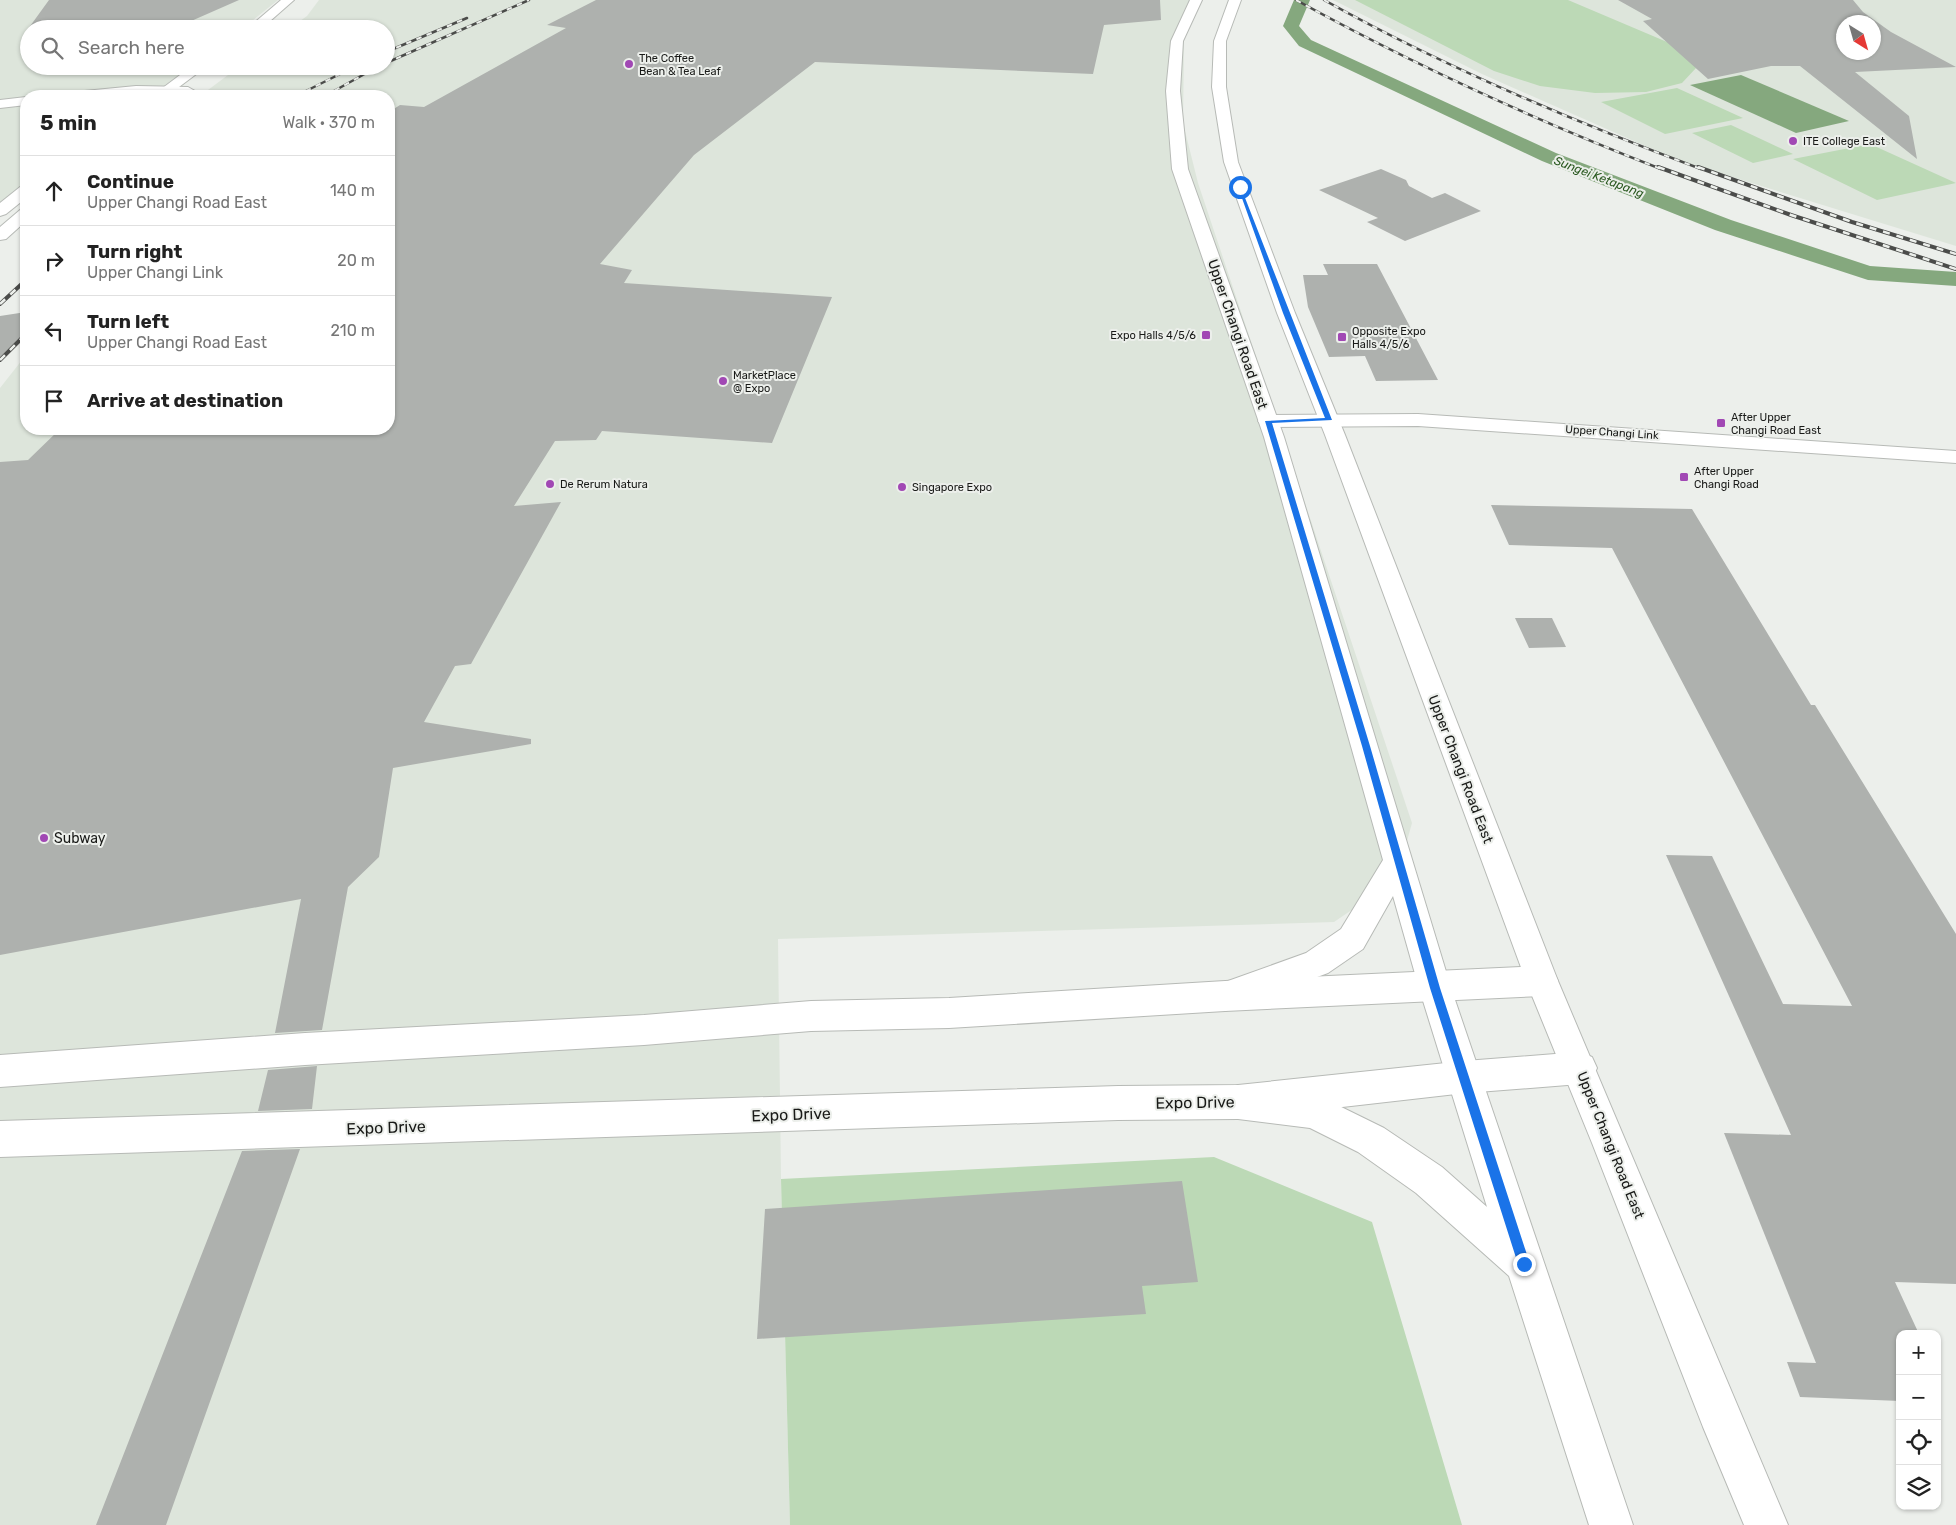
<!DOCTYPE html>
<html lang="en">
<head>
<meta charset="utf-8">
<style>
  :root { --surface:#fff; --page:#f2f2f2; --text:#222; --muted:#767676; --line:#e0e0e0 }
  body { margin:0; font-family:Rubik,sans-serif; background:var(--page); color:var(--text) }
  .controls { position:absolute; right:15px; bottom:15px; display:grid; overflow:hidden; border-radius:10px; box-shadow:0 1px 4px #0004 }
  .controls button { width:45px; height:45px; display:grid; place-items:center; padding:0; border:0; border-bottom:1px solid var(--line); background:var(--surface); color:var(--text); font:25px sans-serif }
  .compass { position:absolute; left:1836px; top:15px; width:45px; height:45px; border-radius:50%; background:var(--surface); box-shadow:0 1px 4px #0004; rotate:143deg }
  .stop { position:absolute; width:15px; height:15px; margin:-11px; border:4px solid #1a73e8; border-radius:50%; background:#fff }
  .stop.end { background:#1a73e8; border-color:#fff; box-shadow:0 1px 5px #0008 }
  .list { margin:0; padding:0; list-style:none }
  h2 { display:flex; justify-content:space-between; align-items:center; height:65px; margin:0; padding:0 20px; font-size:21px }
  h2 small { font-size:16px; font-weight:400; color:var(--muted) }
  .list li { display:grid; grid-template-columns:32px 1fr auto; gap:15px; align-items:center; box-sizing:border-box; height:70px; padding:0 20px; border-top:1px solid var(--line) }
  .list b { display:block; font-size:19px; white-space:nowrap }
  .list p { margin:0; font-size:16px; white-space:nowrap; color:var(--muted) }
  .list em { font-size:16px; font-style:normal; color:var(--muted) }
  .icon { flex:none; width:28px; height:28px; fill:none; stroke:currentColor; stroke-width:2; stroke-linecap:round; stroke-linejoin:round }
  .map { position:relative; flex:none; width:1956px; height:1525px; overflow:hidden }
  .search { position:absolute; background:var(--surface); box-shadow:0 1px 4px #0004; left:20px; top:20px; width:375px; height:55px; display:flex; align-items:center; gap:12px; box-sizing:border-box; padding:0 18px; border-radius:28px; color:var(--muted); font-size:19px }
  .panel { position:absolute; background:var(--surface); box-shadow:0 1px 4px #0004; left:20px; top:90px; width:375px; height:345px; border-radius:20px }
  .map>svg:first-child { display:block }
  .built { fill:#dde5db; fill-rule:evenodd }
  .green { fill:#bcd9b6 }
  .water { fill:#85a87e }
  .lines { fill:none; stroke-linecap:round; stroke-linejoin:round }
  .canal { fill:#85a87e; fill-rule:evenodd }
  .building { fill:#aeb1ae; fill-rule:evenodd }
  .street-casing { stroke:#b7bab6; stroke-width:2 }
  .secondary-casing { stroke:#b7bab6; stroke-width:2 }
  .primary-casing { stroke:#b7bab6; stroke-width:2 }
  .street { fill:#fff; fill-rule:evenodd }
  .secondary { fill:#fff; fill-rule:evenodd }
  .primary { fill:#fff; fill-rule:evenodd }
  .rail-far1-casing { stroke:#4b4c4a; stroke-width:2.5 }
  .rail-casing { stroke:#4b4c4a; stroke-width:4 }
  .rail-far1 { stroke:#ecefeb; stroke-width:2; stroke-dasharray:5.5; stroke-linecap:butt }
  .rail { stroke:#ecefeb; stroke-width:2.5; stroke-dasharray:7; stroke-linecap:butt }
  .route { fill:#1a73e8 }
  .poi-dot { fill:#a148b4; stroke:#ecefeb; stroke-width:2 }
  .labels { text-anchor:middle; stroke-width:4; stroke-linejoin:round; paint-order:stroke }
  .far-poi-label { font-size:11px; fill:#191a18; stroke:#ecefeb; text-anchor:start }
  .far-street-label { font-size:11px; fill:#191a18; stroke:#ecefeb }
  .far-water-label { font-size:12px; font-style:italic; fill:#29581f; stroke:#ecefeb }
  .street-label { font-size:14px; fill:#191a18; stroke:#ecefeb }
  .poi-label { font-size:14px; fill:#191a18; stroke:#ecefeb; text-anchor:start }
  .near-street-label { font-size:16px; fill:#191a18; stroke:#ecefeb }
</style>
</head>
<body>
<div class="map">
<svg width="1956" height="1525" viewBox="0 0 1956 1525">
  <rect width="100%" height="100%" fill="#ecefeb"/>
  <path class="built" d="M0 0H278L242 29H29V66H191L150 96H26V188L0 207Z
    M319 0H1198L1184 40 1183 123 1198 183 1412 823 1396 880 1334 922 778 939 781 1179 790 1525H0V388L26 355V429H389V96H200L240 66H386V29H289L307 16Z
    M1333 0H1956V246L1677 160 1482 74ZM1844 22H1874V52H1844Z"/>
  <path class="green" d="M1355 0H1568L1686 50 1696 68 1682 83 1646 92 1595 93 1540 86 1494 71Z
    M1677 88 1743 118 1665 134 1601 102Z
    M1731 125 1793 154 1753 163 1692 133Z
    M1870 144 1956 183 1877 200 1793 159Z
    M1214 1157 1372 1222 1462 1525H790L781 1179Z"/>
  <path class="water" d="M1741 75 1849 121 1796 133 1690 85Z"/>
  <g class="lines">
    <path class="canal" d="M1294 0H1310L1299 26 1311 40 1556 153 1731 220 1870 266 1956 272V286L1868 280 1715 230 1542 161 1299 46 1283 26Z"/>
  </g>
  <path class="building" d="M49 0H239L173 29H28Z
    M596 0H1160L1161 20 1104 25 1093 74 815 62 694 155 600 264 632 270 624 283 832 297 772 443 602 431 596 440 555 441 514 506 561 502 471 664 455 666 424 722 531 739V744L393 768 379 857 348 887 322 1030 275 1033 301 899 0 955V462L28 460 60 429H389V112L400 105 424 107 566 28 547 25Z
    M1618 0H1853L1863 12 1891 32 1956 67 1855 72 1909 116 1917 159 1800 66H1771L1708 79 1643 21 1652 19ZM1844 22H1874V52H1844Z
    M1381 169 1406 180 1409 186 1432 198 1445 193 1481 211 1405 241 1367 222 1378 218 1319 190Z
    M1323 264H1377L1438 380 1376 381 1365 356 1329 357 1308 307 1303 275H1328Z
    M26 312V334L0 360V316Z
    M1491 505 1692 509 1811 705H1815L1956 934V1284L1895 1282 1919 1334H1900V1401L1800 1397 1787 1362 1816 1363 1724 1133 1791 1135 1666 855 1712 856 1783 1004 1852 1006 1612 548 1509 545Z
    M1515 618H1552L1566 647 1529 648Z
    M317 1066 312 1109 258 1111 268 1070Z
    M300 1149 166 1525H96L242 1151Z
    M1182 1181 1198 1282 1142 1286 1146 1314 757 1339 765 1209Z"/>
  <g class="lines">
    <defs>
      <path id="street" d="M136 86 188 87 195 91 188 95 67 96 74 92Z
        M26 97V105L0 108V100Z
        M1418 414 1956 451V463L1418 426 1268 427 1261 425 1258 421 1261 417 1268 415Z"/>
      <path id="secondary" d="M281 0H294L261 29H247Z
        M192 66H207L167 96H152Z
        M26 185V198L6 214 0 216V203L20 187Z
        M26 208V221L6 239 0 240V227L20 210Z
        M1542 966 1553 971 1558 981 1553 991 1542 996 1225 1011 949 1028 811 1031 644 1045 305 1065 0 1087V1055L305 1033 644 1015 811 1001 949 998 1225 981Z
        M1580 1052 1592 1057 1597 1068 1592 1079 1580 1084 1465 1093 1238 1119 1118 1120 0 1157V1121L1118 1086 1238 1085 1465 1061Z"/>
      <path id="primary" d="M1190 0H1202L1183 41 1180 91 1188 169 1284 437 1451 988 1633 1525H1589L1509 1276 1416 1193 1358 1152 1310 1128 1238 1119 1226 1114 1221 1102 1226 1090 1238 1085 1313 1094 1325 1099 1384 1128 1442 1167 1487 1207 1419 988 1393 896 1363 949 1328 973 1225 1011 1214 1006 1209 996 1214 986 1306 953 1341 929 1383 860 1264 437 1172 169 1166 91 1171 41Z
        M1229 0H1241L1226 41V87L1238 162 1295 313 1345 435 1558 981 1788 1525H1744L1703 1427 1592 1143 1526 981 1325 435 1277 313 1224 162 1212 87 1214 41Z"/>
    </defs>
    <use href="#street" class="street-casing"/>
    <use href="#secondary" class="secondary-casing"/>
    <use href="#primary" class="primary-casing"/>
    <use href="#street" class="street"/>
    <use href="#secondary" class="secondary"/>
    <use href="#primary" class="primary"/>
    <defs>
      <path id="rail-far1" d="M1296 0C1414 65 1535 120 1661 169
        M1324 0C1444 67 1572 121 1701 169
        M386 52 467 18
        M386 63 529 0
        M296 96 356 66
        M325 96 379 66"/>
      <path id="rail" d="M1658 167 1791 215 1956 269
        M1698 167 1852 222 1956 254
        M0 304 26 280
        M0 360 26 334"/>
    </defs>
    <use href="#rail-far1" class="rail-far1-casing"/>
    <use href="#rail" class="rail-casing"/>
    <use href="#rail-far1" class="rail-far1"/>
    <use href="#rail" class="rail"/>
  </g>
  <path class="route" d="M1240 185 1332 420 1272 423 1370 746 1440 988 1530 1264 1524 1270 1518 1264 1430 988 1362 746 1265 421 1325 418 1283 313 1238 187Z"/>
  <g class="poi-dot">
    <circle cx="629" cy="64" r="5"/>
    <circle cx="1793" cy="141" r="5"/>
    <rect x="1201" y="330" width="10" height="10" rx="2.5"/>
    <rect x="1337" y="332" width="10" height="10" rx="2.5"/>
    <circle cx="723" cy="381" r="5"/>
    <rect x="1716" y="418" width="10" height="10" rx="2.5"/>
    <rect x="1679" y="472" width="10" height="10" rx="2.5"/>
    <circle cx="550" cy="484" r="5"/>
    <circle cx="902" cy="487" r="5"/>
    <circle cx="44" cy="838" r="5"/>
  </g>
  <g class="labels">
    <g class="far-poi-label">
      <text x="639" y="62">The Coffee<tspan x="639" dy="13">Bean &amp; Tea Leaf</tspan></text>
      <text x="1803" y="145">ITE College East</text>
      <text x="1352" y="335">Opposite Expo<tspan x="1352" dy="13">Halls 4/5/6</tspan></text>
      <text x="1196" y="339" text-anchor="end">Expo Halls 4/5/6</text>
      <text x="733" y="379">MarketPlace<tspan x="733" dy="13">@ Expo</tspan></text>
      <text x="1731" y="421">After Upper<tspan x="1731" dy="13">Changi Road East</tspan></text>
      <text x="1694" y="475">After Upper<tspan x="1694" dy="13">Changi Road</tspan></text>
      <text x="560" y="488">De Rerum Natura</text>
      <text x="912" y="491">Singapore Expo</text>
    </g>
    <g class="far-street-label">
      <text transform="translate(1612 432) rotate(4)" y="4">Upper Changi Link</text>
    </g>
    <g class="far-water-label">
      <text transform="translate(1599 177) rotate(21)" y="4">Sungei Ketapang</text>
    </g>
    <g class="street-label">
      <text transform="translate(1238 334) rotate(71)" y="5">Upper Changi Road East</text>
      <text transform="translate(1461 769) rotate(69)" y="5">Upper Changi Road East</text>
      <text transform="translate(1611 1145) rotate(68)" y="5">Upper Changi Road East</text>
    </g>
    <g class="poi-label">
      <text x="54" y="843">Subway</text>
    </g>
    <g class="near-street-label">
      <text transform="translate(1195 1102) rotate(-1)" y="6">Expo Drive</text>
      <text transform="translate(791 1114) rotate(-2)" y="6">Expo Drive</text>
      <text transform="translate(386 1127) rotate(-2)" y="6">Expo Drive</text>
    </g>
  </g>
</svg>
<div class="controls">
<button>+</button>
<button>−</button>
<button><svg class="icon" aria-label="locate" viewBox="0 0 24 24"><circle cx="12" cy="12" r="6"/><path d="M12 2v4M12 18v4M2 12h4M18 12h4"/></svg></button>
<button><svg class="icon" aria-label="layers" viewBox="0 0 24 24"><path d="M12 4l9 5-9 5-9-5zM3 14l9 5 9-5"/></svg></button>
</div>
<svg class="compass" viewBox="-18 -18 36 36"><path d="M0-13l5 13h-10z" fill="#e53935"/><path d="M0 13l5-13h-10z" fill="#767676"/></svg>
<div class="stop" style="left:1240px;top:187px"></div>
<div class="stop end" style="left:1524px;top:1264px"></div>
<div class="search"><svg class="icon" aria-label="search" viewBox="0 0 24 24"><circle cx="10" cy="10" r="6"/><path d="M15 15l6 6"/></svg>Search here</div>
<section class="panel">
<h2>5 min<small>Walk · 370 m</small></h2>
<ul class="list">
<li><svg class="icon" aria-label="ahead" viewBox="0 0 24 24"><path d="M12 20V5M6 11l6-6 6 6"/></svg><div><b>Continue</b><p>Upper Changi Road East</p></div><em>140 m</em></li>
<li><svg class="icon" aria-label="right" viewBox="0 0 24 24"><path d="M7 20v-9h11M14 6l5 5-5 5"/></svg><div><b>Turn right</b><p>Upper Changi Link</p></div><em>20 m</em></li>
<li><svg class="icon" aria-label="left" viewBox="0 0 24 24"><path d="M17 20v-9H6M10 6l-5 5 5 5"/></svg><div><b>Turn left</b><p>Upper Changi Road East</p></div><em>210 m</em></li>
<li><svg class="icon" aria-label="arrive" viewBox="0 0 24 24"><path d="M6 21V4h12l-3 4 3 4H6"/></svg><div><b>Arrive at destination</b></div></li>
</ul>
</section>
</div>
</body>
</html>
